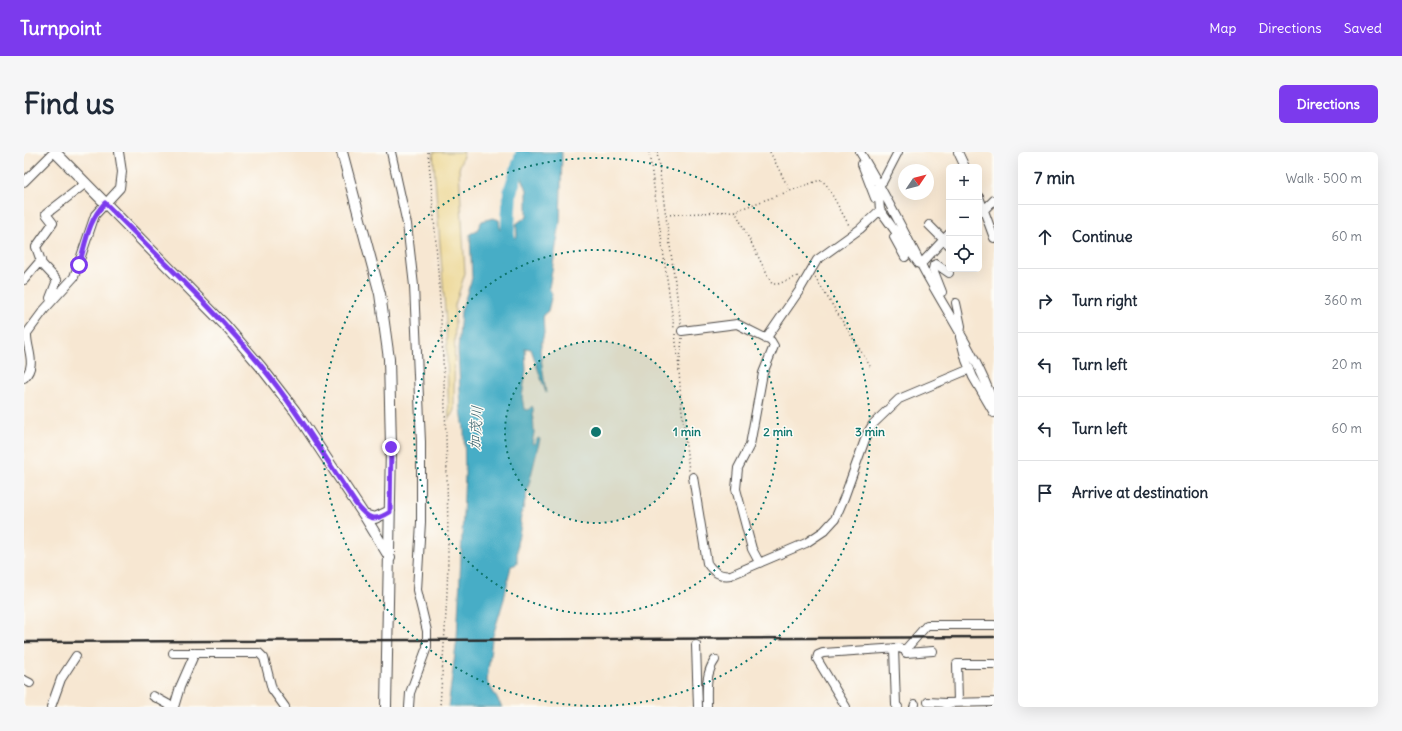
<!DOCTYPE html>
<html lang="en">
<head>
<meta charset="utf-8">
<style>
  :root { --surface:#fff; --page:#f6f6f7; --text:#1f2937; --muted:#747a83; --line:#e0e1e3; --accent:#7c3aed }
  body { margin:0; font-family:Delius,"Klee One",sans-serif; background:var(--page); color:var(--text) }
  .controls { position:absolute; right:12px; top:12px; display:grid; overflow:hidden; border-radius:6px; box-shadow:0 4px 16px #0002 }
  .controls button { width:36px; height:36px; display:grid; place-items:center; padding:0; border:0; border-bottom:1px solid var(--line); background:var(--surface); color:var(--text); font:20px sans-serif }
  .compass { position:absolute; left:874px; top:12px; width:36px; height:36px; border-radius:50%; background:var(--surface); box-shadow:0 4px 16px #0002; rotate:55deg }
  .stop { position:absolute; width:12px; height:12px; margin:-9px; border:3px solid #7c3aed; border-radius:50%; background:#fff }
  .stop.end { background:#7c3aed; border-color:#fff; box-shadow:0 1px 4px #0008 }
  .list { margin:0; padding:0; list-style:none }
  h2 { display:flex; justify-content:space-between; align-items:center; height:52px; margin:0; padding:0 16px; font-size:17px }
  h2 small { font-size:13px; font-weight:400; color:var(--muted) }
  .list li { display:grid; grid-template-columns:26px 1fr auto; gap:12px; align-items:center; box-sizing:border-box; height:64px; padding:0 16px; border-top:1px solid var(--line) }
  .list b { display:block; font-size:15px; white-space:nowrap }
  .list em { font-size:13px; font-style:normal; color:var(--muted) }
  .icon { flex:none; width:22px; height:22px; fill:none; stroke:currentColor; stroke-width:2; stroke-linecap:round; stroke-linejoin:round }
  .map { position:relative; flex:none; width:970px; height:555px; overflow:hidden; border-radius:6px }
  header { display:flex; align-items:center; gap:24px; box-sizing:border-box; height:56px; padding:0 20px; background:var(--accent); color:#fff }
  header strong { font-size:19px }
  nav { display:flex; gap:22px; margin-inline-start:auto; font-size:14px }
  .intro { display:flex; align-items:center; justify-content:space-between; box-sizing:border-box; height:96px; padding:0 24px }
  h1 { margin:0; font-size:28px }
  .button { padding:10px 18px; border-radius:6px; background:var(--accent); color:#fff; font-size:14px; font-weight:700 }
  main { display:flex; gap:24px; padding:0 24px }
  aside { flex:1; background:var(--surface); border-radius:6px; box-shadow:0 4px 16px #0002 }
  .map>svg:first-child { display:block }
  .sand { fill:#eeda9e; stroke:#8c8264 }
  .water { fill:#47adc6; stroke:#396c78 }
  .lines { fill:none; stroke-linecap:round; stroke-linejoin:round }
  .river { stroke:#47adc6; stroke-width:14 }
  .minor-casing { stroke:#4a4744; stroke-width:10 }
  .tertiary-casing { stroke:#4a4744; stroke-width:12 }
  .path { stroke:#4a4744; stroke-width:1.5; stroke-dasharray:1 3; stroke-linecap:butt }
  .minor { stroke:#fff; stroke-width:8 }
  .tertiary { stroke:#fff; stroke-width:10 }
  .rail { stroke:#2b2b2b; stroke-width:2.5 }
  .route { stroke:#7c3aed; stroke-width:5 }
  .ring { fill:none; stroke:#0f766e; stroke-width:2; stroke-dasharray:2 4 }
  .labels { text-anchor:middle; stroke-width:3; stroke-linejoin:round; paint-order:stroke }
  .water-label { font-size:15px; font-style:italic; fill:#365f69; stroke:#fdfcf7 }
  .centre { fill:#0f766e; stroke:#fdfcf7; stroke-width:2 }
  .ring-label { font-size:12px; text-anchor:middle; font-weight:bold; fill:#0f766e; stroke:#fdfcf7; stroke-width:3; stroke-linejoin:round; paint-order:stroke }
</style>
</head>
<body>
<header>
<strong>Turnpoint</strong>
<nav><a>Map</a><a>Directions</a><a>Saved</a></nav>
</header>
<div class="intro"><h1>Find us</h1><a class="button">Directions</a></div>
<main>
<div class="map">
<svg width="970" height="555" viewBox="0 0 970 555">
  <rect width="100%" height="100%" fill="#fdfcf7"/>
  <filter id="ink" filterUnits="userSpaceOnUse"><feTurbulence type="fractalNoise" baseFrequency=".025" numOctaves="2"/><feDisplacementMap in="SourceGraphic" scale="8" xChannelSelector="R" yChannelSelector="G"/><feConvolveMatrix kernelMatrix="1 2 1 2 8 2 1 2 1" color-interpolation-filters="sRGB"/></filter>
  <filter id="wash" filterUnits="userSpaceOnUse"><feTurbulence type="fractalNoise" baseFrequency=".012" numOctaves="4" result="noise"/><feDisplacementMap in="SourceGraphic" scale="16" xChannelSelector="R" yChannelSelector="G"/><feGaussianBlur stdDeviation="0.9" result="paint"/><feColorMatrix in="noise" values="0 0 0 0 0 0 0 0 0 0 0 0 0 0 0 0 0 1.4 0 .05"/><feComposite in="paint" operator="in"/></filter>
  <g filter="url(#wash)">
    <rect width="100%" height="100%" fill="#f7e7d2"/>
    <path class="sand" d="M409 0H440L435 17 441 121 431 153 430 258 425 268 422 171Z"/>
    <path class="water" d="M494 0H538L536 71 525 136 528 142 524 159 519 163 520 181 516 198 522 241 507 197 501 196 502 219 498 245 500 257 504 258 508 254 509 256 510 281 508 291 510 292 514 286 516 287 496 369 497 373 493 392V412L487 414 480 447 468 487 463 529 478 555H424L433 487 441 322 440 277 437 257 434 198 437 159 448 126 446 82 453 78 458 69 469 66 475 68 476 77H480L479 85 487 88 493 84 492 72 503 64V38L498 26Z"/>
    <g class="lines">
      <path class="river" d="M482 105 486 40 499 0"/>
    </g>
  </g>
  <g filter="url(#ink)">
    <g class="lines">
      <defs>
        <path id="minor" d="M367 0 383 72 390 134 397 290V370L393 438 403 479V495L386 541 385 555
          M836 0C860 39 880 80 901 120 925 164 953 204 970 252
          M874 0 859 29 854 34 856 58 895 112H897L925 82
          M934 0 941 15
          M838 12 851 46
          M0 30 30 0
          M955 45 970 86
          M960 58 970 48
          M905 73 925 93
          M870 85 881 105
          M0 128 17 108
          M918 140 909 117 910 113 912 112 925 121
          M26 146 33 128 18 112 12 95 29 71 22 62 62 31
          M932 151 937 174 936 185 942 208 949 225 970 261
          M658 179 713 172 747 189 750 194 739 221 726 293 714 316 712 337 728 397 735 410
          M742 187 775 139 793 108 836 77 856 58
          M0 226C14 212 2 197 3 181L20 158 50 125 71 63 96 36 98 20 95 0
          M669 325 683 411C689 420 696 425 707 423L782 391 800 379 811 367 820 346 843 282 849 272 875 247 946 217
          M672 493 674 555
          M870 496 872 553 874 555
          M881 498 903 473H970
          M149 501H235L240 506 248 537 261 555
          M0 528 6 531
          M129 544 149 555
          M904 550 922 551
          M934 550 933 512H970
          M27 555 37 527 52 504
          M150 555 156 535 171 501
          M683 555C683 538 681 522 691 508
          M822 555 796 512 793 507 794 503 799 501 875 496 881 498 882 501 909 499
          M890 555 891 552
          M923 555 922 551 970 550"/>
        <path id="tertiary" d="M31 0 201 173 237 215 271 259 340 363 366 406
          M318 0 356 142 365 207 367 295 362 555
          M340 363 351 366 366 359"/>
      </defs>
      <use href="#minor" class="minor-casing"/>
      <use href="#tertiary" class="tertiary-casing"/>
      <path class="path" d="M404 0C417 131 423 263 424 395 424 449 419 502 416 555
        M625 0 650 176
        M633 0 657 173
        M746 0 766 39
        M711 59 748 132H754L774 124
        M642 63 711 59 796 28 802 32 826 75
        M791 125 846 214
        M651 182 655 216
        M658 186 655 218 657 251 665 319"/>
      <use href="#minor" class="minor"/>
      <use href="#tertiary" class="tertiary"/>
      <path class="rail" d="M0 490 970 485"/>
    </g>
  </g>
  <g class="lines" filter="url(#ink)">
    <path class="route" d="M55 113C62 90 64 69 81 51 134 105 190 156 238 215 273 258 301 306 332 352 343 366 349 371 366 360L367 295"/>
  </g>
  <circle cx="572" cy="280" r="91" fill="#0f766e" fill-opacity=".12"/>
  <g class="ring">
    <circle cx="572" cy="280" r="91"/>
    <circle cx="572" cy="280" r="182"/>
    <circle cx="572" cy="280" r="274"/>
  </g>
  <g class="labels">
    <g class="water-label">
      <text transform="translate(452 276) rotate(-86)" y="5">加茂川</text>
    </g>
  </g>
  <circle cx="572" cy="280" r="6" class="centre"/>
  <g class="ring-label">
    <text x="663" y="284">1 min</text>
    <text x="754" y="284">2 min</text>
    <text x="846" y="284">3 min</text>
  </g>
</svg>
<div class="controls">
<button>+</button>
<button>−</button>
<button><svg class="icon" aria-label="locate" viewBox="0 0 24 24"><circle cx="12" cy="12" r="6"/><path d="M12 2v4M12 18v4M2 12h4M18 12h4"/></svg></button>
</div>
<svg class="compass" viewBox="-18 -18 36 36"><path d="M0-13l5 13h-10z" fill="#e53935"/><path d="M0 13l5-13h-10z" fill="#747a83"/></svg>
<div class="stop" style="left:55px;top:113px"></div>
<div class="stop end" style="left:367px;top:295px"></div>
</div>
<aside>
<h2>7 min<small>Walk · 500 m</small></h2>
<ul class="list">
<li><svg class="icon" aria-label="ahead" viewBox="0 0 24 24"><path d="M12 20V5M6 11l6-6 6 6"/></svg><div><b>Continue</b></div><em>60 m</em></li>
<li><svg class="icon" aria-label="right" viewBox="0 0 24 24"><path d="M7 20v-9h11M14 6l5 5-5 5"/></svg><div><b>Turn right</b></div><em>360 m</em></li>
<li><svg class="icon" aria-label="left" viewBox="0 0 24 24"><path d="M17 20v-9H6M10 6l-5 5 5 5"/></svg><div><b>Turn left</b></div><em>20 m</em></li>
<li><svg class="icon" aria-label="left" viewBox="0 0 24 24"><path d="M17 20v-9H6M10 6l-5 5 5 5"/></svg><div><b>Turn left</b></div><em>60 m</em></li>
<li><svg class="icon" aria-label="arrive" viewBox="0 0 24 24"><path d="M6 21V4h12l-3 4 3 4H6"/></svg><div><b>Arrive at destination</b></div></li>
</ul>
</aside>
</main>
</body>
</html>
